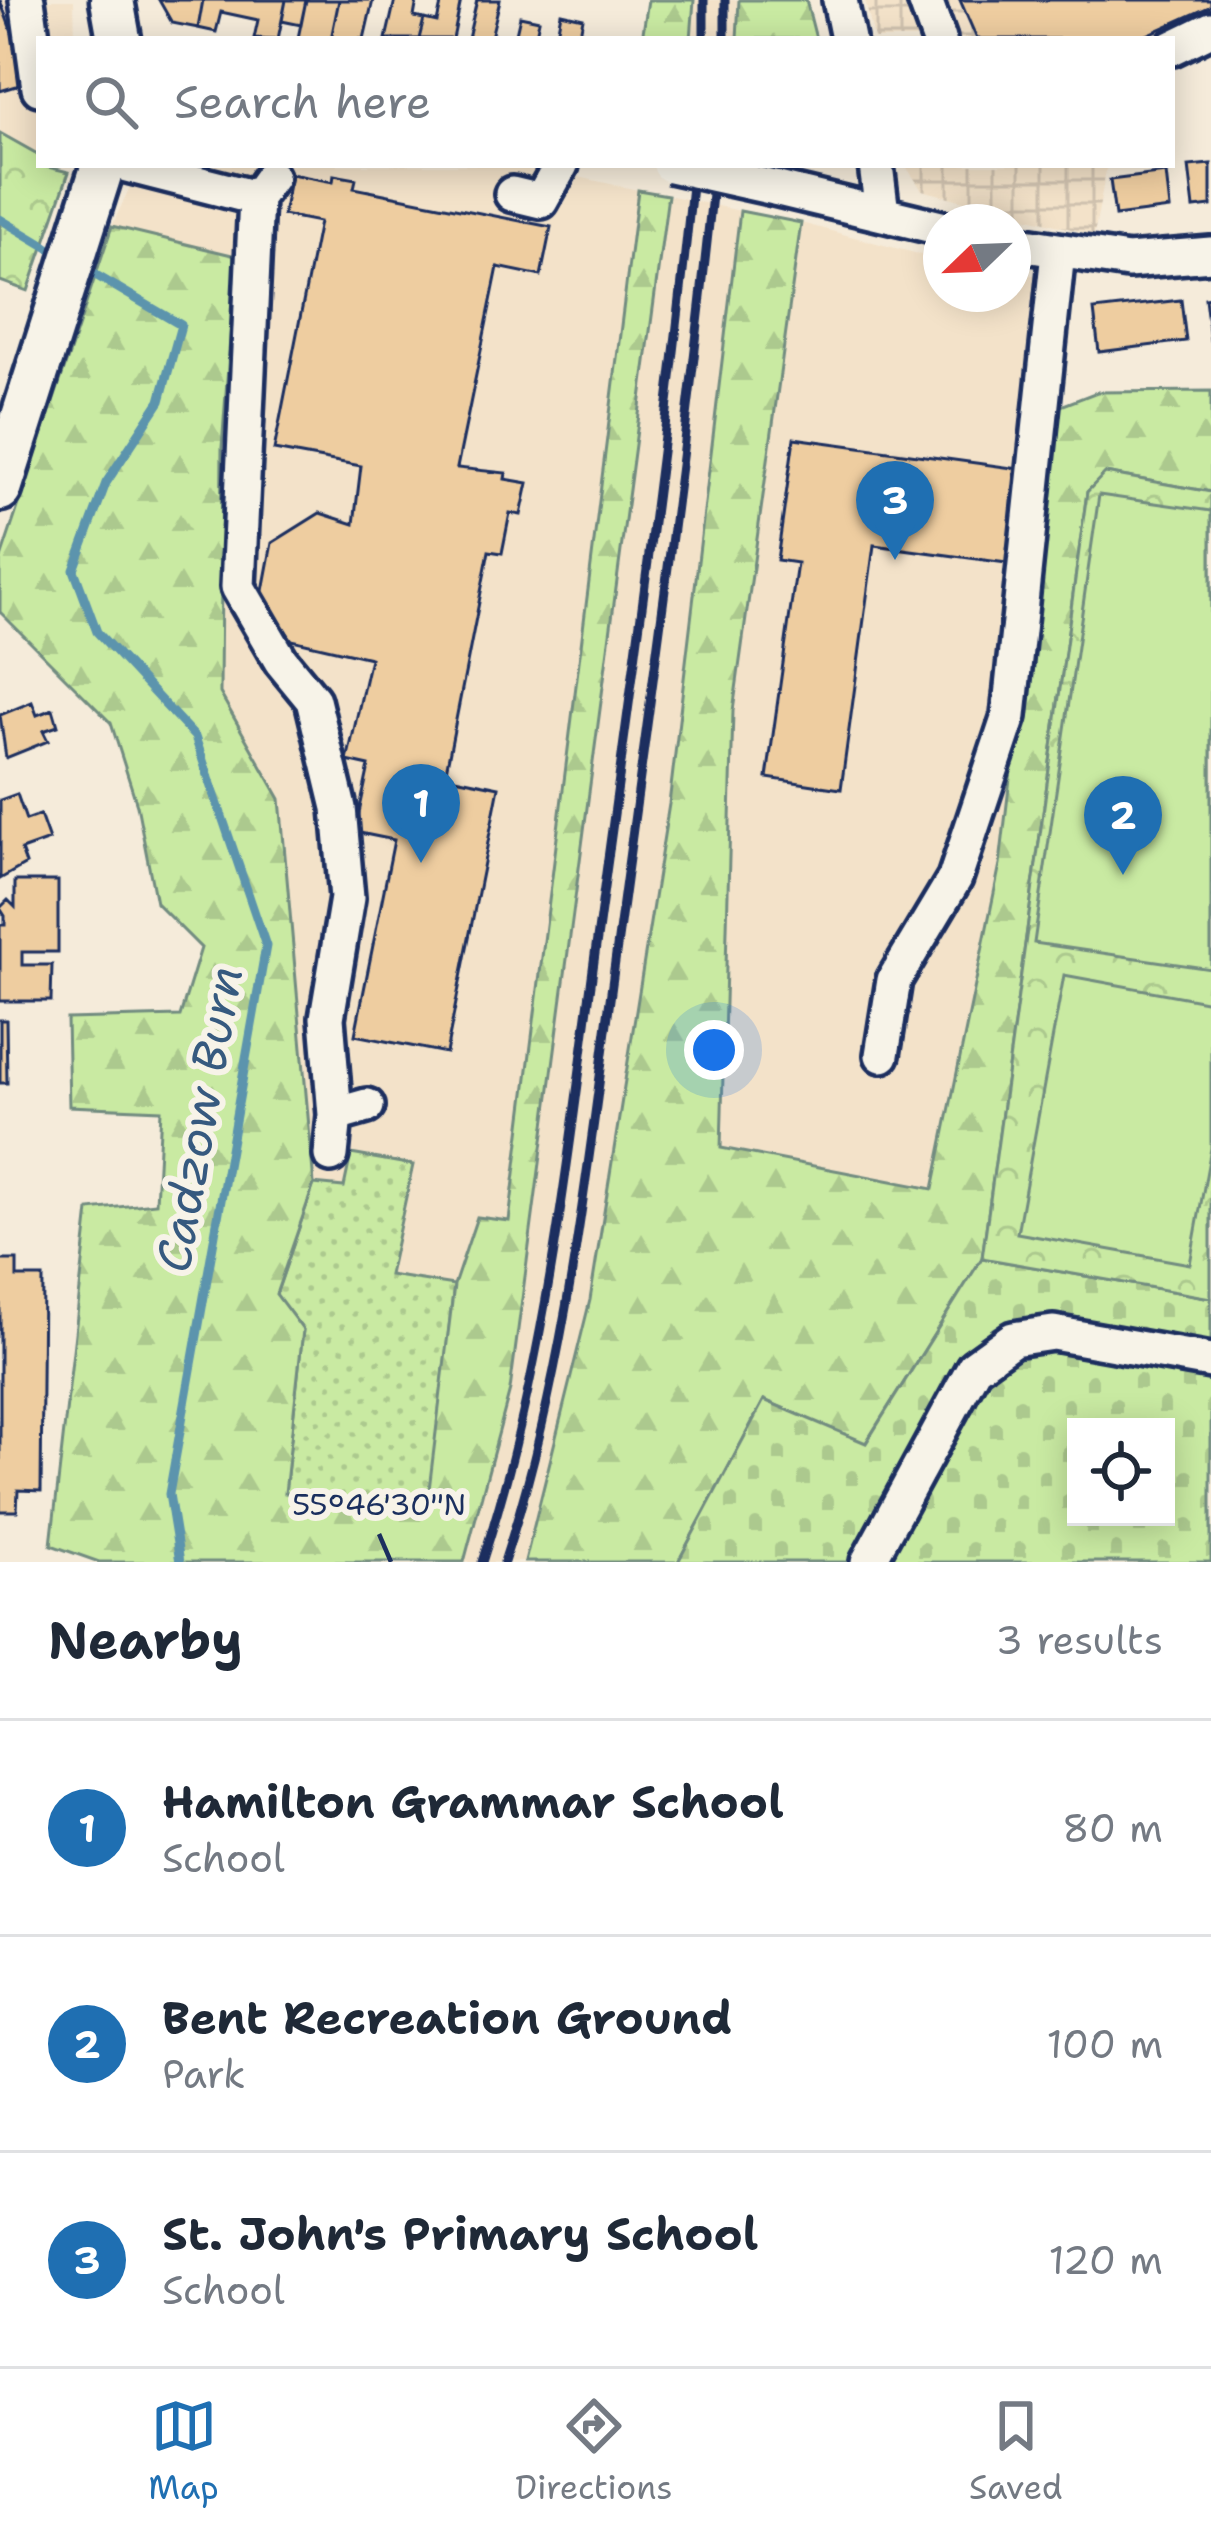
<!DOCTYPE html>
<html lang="en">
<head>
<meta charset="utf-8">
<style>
  :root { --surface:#fff; --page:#f2f2f3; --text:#1f2937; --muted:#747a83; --line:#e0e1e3; --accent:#1f6fb2 }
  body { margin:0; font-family:"Shantell Sans",sans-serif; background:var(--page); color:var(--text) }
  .controls { position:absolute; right:36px; bottom:36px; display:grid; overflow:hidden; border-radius:0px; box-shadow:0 6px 30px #0003 }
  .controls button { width:108px; height:108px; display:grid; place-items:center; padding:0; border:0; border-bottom:3px solid var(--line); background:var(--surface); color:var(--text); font:60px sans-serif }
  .compass { position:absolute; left:923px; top:204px; width:108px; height:108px; border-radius:50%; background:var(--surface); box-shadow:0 6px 30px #0003; rotate:247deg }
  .you { position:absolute; left:714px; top:1050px; width:42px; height:42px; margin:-30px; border:9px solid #fff; border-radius:50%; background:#1a73e8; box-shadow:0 0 0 18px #1a73e833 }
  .badge { display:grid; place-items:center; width:78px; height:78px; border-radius:50%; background:var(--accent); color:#fff; font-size:39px; font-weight:700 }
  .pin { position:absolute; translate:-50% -99px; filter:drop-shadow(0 3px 6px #0008) }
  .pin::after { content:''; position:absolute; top:63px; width:42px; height:36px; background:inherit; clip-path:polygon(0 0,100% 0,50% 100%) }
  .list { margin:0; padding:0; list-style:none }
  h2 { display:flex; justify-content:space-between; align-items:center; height:156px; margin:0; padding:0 48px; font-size:51px }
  h2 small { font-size:39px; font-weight:400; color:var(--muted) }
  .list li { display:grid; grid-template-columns:78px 1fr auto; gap:36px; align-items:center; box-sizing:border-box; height:216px; padding:0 48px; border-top:3px solid var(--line) }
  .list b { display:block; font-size:45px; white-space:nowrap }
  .list p { margin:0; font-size:39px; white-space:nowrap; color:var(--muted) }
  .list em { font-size:39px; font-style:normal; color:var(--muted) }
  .icon { flex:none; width:66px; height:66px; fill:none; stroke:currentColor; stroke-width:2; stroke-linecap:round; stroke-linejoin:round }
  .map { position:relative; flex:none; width:1211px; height:1562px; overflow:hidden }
  .search { position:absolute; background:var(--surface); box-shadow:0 6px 30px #0003; left:36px; right:36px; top:36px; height:132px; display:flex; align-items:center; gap:30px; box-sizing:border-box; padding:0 42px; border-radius:0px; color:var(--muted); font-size:45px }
  .sheet { height:804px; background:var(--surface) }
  nav { display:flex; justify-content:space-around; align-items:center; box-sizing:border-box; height:168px; border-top:3px solid var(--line); background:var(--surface); font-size:33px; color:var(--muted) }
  nav a { display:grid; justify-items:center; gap:6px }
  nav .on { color:var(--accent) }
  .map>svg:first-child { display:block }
  .built { fill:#f3e2c9 }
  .industrial { fill:url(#industrial-grid) }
  .grass { fill:url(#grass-dots); stroke:#728c80; stroke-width:3 }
  .forest { fill:url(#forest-firs); stroke:#728c80; stroke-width:3 }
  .cemetery { fill:url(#cemetery-stones); stroke:#728c80; stroke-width:3; fill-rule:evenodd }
  .park { fill:url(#park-crowns); stroke:#728c80; stroke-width:3 }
  .pitch { fill:#c9eaa2; stroke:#728c80; stroke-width:3 }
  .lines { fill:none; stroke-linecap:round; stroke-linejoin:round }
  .stream { stroke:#5c94ad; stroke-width:9 }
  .building { fill:#eecda0; stroke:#1b2f5e; stroke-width:3 }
  .minor-casing { stroke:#1b2f5e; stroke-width:42 }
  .major-casing { stroke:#1b2f5e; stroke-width:51 }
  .minor { stroke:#f7f3e8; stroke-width:33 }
  .major { stroke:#f7f3e8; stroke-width:42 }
  .rail { stroke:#1b2f5e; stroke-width:9 }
  .minor-bridge-casing { stroke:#1b2f5e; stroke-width:42; stroke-linecap:butt }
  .minor-bridge { stroke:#f7f3e8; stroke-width:33 }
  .ticks { fill:none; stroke:#1b2f5e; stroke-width:4.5 }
  .labels { text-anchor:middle; stroke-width:12; stroke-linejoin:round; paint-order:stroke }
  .water-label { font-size:48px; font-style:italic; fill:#36597f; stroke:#f7f3e8 }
  .ticks-label { font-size:30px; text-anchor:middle; fill:#1b2f5e; stroke:#f7f3e8; stroke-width:12; stroke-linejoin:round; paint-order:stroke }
</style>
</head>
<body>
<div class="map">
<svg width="1211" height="1562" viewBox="0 0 1211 1562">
  <defs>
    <pattern id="industrial-grid" width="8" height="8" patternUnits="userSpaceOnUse" patternTransform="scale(3)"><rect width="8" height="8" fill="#f3e2c9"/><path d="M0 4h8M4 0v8" fill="none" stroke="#d0c2af"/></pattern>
    <pattern id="grass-dots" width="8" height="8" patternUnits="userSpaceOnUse" patternTransform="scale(3)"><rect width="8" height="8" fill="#c9eaa2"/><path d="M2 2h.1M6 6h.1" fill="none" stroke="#acc98e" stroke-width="1.8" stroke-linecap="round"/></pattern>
    <pattern id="forest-firs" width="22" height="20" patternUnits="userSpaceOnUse" patternTransform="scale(3)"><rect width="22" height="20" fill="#c9eaa2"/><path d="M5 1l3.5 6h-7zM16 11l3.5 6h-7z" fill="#acc98e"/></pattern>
    <pattern id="cemetery-stones" width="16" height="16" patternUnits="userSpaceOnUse" patternTransform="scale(3)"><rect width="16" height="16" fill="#c9eaa2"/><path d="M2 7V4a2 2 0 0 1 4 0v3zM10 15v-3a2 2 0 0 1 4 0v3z" fill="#acc98e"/></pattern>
    <pattern id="park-crowns" width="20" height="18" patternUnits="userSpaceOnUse" patternTransform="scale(3)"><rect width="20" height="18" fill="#c9eaa2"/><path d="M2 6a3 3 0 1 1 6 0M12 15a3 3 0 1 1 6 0" fill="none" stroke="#acc98e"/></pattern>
  </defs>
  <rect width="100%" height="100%" fill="#f5ebda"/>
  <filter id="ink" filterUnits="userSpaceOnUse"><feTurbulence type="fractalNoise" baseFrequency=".00833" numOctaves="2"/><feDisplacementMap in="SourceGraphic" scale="24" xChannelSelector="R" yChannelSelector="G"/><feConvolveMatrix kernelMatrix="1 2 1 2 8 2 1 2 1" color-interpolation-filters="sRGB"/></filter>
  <g filter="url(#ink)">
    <path class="built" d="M0 0H74L75 39H39V155L0 133Z
      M694 0H739L737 39H691Z
      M140 165H523L638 190 509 1222 427 1514 285 1493 276 1295 314 1184 280 799 220 693 222 448 236 257 112 226Z
      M668 195 740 211 669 804 590 1300 525 1562H464L510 1390Z
      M801 223 941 260V294H1013V272L1072 281 1000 864 933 1190 721 1148 733 712Z"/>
    <path class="industrial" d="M865 0H1211V53L1172 67V39H874Z
      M905 165H1107L1094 235 922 190Z"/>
    <path class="grass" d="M351 1154 413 1165 389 1275 454 1285 427 1514 285 1493 303 1330 276 1295 314 1184 344 1187Z"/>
    <path class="forest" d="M648 0H694L691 39H642Z
      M739 0H806L816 39H737Z
      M638 190 668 195 510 1390 464 1562H99L51 1545 89 1210 156 1203 161 1110 69 1106 67 1019 180 1016 201 948 156 903 137 805 111 723 0 612V561L112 226 236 256 222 448 220 693 280 799 314 1184 276 1294 303 1330 285 1493 426 1514 454 1285 477 1217 509 1221Z
      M740 211 801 223 733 711 721 1148 933 1189 1000 864 1053 409 1097 392 1211 391V492L1106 473 1087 492 982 1258 865 1444 764 1400 678 1562H525L590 1300 669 804Z"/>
    <path class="cemetery" d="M982 1258 1211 1298V1562H678L764 1400 866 1443ZM1076 1427H1166V1517H1076Z"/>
    <path class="park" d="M0 133 39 155V165L69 172 28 291 0 281Z
      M1105 473 1211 492V1298L982 1258 1087 492Z"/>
    <path class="pitch" d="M1099 495 1211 511V969L1034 943Z
      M1064 975 1211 1002V1148L1190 1264 1017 1233Z"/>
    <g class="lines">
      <path class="stream" d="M0 219 62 256
        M82 267 181 325 160 401 106 483 74 570 97 632 195 737 266 946 169 1494 180 1562"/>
    </g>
    <path class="building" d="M0 0 30 82 0 91Z
      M159 0H203L198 28 172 23Z
      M203 0H286L278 39 254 38 258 20 221 12 216 32 198 28Z
      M286 0H306L301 25 282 21Z
      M306 0H339L331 39 298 38Z
      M339 0H373L364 39H331Z
      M395 0H417L414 17 424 19 419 39H386Z
      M442 0H461L453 39H419L424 19 437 22Z
      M477 0H500L492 33 501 39H468Z
      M960 0H1211V6L1138 39H977Z
      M561 13 583 18 579 39H556Z
      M520 16 539 20 535 39H501L502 35 515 38Z
      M1211 164V206L1194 208 1189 166Z
      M1166 173 1170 209 1115 216 1110 180Z
      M291 174 333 182 334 175 356 179 354 188 551 227 541 276 498 267 457 468 506 473 505 479 528 483 521 515 510 513 502 553 489 551 445 776 499 787 446 1053 355 1035 394 840 355 832 369 766 347 761 370 658 292 640 262 596 272 543 320 513 354 524 361 466 274 450 319 222 283 215Z
      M1211 297V340H1210L1205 298Z
      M1181 300 1186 341 1099 352 1094 310Z
      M794 438 1027 470 1014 564 874 545 841 789 767 778 797 563 777 560Z
      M32 702 37 715 53 709 58 726 43 731 48 741 6 758 0 715Z
      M17 794 26 820 40 815 49 840 21 850 26 864 0 879V800Z
      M15 881H58V952H22V965H52L51 1001H0V925H5V916L0 908 8 900 15 907Z
      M0 1020H6L7 1083H0Z
      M0 1260H17V1277H43L41 1491 18 1490 17 1511H0Z"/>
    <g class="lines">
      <defs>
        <path id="minor" d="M27 0 39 88
          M840 0 848 39
          M925 0 939 39
          M1172 48 1211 29
          M127 165 256 198 271 177
          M876 165 882 213
          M774 188 941 228
          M512 194 541 201 561 165
          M256 198 238 587 281 661 313 700 339 808 347 898 327 1018 335 1115 331 1155
          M1013 243 1128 261 1211 254
          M882 1055 894 980 955 878 1009 716 1058 252
          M335 1115 367 1106
          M868 1562 974 1367 1013 1339 1053 1333 1211 1361"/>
        <path id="major" d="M112 0 119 39
          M0 489 103 165"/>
      </defs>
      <use href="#minor" class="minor-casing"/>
      <use href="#major" class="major-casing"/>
      <use href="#minor" class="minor"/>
      <use href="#major" class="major"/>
      <path class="rail" d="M704 0V39
        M725 0V39
        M482 1562C548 1362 569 1146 597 939 632 681 669 424 694 165
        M504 1562C569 1365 589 1152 617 947 652 687 689 427 715 165"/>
      <defs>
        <path id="minor-bridge" d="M670 165 774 188"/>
      </defs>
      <use href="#minor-bridge" class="minor-bridge-casing"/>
      <use href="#minor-bridge" class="minor-bridge"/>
    </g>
  </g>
  <path class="ticks" d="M379 1534 391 1562"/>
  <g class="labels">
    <g class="water-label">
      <text transform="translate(199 1119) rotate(-80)" y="17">Cadzow Burn</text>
    </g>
  </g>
  <g class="ticks-label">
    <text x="379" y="1515">55°46'30"N</text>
  </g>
</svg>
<div class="controls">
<button><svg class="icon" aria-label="locate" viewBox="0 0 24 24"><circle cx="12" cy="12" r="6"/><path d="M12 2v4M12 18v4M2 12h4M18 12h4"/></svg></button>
</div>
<svg class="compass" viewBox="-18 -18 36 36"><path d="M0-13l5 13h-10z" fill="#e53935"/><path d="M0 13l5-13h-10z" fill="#747a83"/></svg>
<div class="you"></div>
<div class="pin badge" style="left:421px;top:863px">1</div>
<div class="pin badge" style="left:1123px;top:875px">2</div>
<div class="pin badge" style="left:895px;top:560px">3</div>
<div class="search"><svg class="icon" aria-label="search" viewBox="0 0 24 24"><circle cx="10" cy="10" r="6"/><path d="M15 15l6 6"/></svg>Search here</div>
</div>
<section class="sheet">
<h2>Nearby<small>3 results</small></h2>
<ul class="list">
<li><span class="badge">1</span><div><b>Hamilton Grammar School</b><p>School</p></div><em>80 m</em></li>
<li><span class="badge">2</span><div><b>Bent Recreation Ground</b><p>Park</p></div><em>100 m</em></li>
<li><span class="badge">3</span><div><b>St. John's Primary School</b><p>School</p></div><em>120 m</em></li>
</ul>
</section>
<nav>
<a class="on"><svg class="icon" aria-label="map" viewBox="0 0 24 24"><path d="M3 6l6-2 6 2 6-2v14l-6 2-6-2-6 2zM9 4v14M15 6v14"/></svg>Map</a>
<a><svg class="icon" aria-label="directions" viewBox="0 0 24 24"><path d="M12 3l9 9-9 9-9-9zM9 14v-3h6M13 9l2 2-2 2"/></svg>Directions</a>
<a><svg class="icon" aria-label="saved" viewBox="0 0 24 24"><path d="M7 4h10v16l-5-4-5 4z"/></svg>Saved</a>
</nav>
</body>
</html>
